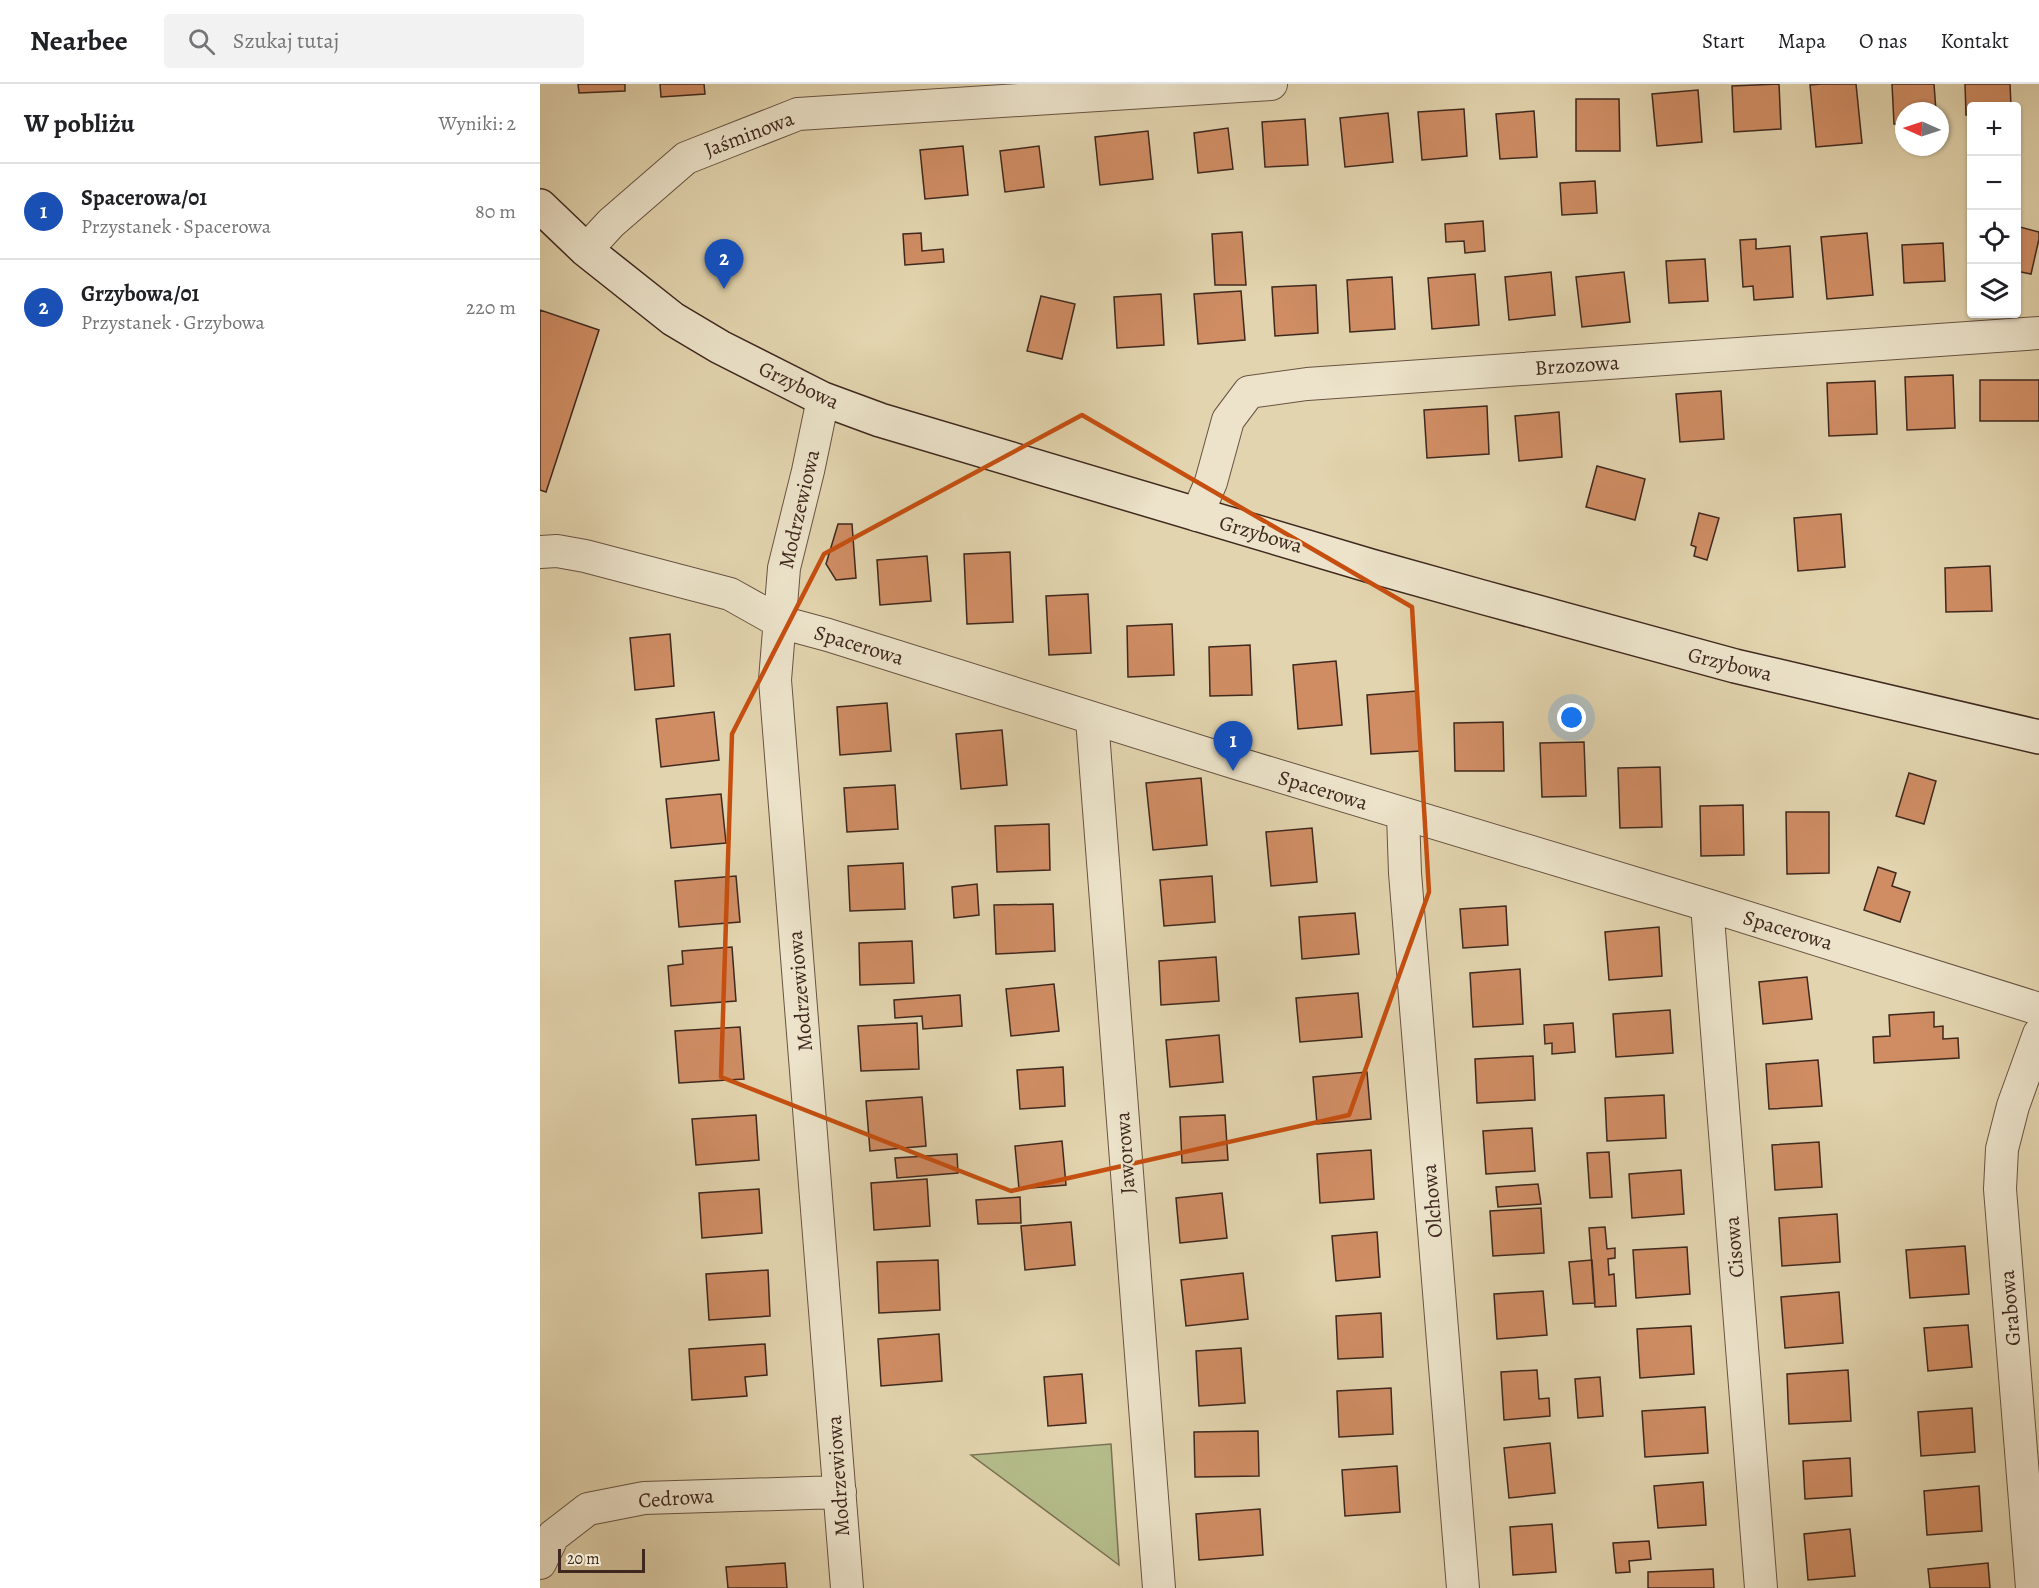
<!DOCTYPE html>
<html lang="pl">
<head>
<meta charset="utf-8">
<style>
  :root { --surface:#fff; --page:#f2f2f2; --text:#202124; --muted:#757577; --line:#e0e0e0; --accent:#8f2418 }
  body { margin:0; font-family:Alegreya,serif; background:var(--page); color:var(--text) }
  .controls { position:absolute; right:18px; top:18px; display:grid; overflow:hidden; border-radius:6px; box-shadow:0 2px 4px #0004 }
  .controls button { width:54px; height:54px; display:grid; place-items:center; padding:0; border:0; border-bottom:2px solid var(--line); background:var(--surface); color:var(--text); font:30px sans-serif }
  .compass { position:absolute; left:1355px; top:18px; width:54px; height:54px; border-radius:50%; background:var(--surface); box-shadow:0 2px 4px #0004; rotate:273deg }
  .scale { position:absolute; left:18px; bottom:15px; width:87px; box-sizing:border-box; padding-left:6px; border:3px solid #3f281e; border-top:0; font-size:16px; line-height:21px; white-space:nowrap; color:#3f281e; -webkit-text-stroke:4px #ece3ca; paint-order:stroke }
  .you { position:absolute; left:1032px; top:634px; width:21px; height:21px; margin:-15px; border:4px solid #fff; border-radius:50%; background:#1a73e8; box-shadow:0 0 0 9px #1a73e833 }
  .badge { display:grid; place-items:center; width:39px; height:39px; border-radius:50%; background:var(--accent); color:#fff; font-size:20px; font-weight:700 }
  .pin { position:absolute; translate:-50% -50px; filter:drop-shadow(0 2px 3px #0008) }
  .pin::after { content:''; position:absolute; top:32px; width:21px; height:18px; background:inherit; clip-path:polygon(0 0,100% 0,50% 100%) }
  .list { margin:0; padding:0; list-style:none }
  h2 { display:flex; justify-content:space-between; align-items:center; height:78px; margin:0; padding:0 24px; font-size:26px }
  h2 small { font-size:20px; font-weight:400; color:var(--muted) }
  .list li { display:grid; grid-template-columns:39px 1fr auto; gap:18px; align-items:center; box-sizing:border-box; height:96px; padding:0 24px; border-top:2px solid var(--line) }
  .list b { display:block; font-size:22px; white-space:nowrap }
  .list p { margin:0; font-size:20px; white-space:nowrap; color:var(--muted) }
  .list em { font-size:20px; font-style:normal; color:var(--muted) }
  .icon { flex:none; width:33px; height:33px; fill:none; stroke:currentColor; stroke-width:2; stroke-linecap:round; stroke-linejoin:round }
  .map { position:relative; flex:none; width:1499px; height:1504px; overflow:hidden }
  header { display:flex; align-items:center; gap:36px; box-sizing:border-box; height:84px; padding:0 30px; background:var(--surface); border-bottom:2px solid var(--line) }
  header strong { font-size:28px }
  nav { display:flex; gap:33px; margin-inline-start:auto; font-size:21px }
  .search { width:420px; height:54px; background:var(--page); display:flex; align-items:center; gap:15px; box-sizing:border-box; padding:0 21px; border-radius:6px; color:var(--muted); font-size:22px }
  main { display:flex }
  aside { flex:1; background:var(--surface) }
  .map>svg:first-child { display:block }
  .green { fill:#b4bc8a; stroke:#7a7254; stroke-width:1.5 }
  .building { fill:#d08d64; stroke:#3f281e; stroke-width:1.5 }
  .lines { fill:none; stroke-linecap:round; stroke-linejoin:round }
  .street-casing { stroke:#685342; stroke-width:34 }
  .secondary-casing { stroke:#3f281e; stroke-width:36 }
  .street { stroke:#ece3ca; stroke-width:32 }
  .secondary { stroke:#ece3ca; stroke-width:33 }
  .marked { fill:none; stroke:#c64f10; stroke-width:4.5; stroke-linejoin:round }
  .labels { text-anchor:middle; stroke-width:5; stroke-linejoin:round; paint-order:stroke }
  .street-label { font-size:21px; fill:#3f281e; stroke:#ece3ca }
</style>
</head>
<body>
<header>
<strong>Nearbee</strong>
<div class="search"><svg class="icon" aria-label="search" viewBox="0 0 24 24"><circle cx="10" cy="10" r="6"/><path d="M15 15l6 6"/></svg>Szukaj tutaj</div>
<nav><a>Start</a><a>Mapa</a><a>O nas</a><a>Kontakt</a></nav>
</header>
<main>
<aside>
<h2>W pobliżu<small>Wyniki: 2</small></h2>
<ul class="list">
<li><span class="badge" style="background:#1a4fb4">1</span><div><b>Spacerowa/01</b><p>Przystanek · Spacerowa</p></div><em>80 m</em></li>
<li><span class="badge" style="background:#1a4fb4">2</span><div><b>Grzybowa/01</b><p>Przystanek · Grzybowa</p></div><em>220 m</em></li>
</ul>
</aside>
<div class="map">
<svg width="1499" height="1504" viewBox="0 0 1499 1504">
  <rect width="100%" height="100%" fill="#e2d4ae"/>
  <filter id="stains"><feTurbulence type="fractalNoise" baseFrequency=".00333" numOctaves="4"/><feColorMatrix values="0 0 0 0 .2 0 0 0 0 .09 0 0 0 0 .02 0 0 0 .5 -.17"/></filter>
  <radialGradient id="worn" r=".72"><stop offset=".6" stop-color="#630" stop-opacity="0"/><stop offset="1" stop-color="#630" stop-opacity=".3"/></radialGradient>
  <path class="green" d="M571 1360 579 1481 431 1371Z"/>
  <path class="building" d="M38 0H85V7L39 9Z
    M120 0H164L165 10 121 13Z
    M1239 0 1241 45 1194 48 1192 2Z
    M1282 0H1316L1322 59 1276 63 1270 1Z
    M1352 0H1394L1396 27H1364V40H1354Z
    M1425 0H1470L1471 22H1432V31H1426Z
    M1158 6 1162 58 1117 62 1112 10Z
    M1036 15H1079L1080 67H1036Z
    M924 25 927 72 882 76 878 28Z
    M994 27 997 73 960 75 956 30Z
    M848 29 853 78 805 83 800 34Z
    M765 35 768 81 725 83 722 38Z
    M688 44 693 85 658 89 654 49Z
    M608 47 613 95 560 101 555 53Z
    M423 62 428 111 385 115 380 66Z
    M499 62 504 103 465 108 460 67Z
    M1055 97 1057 129 1022 131 1020 99Z
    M943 137 945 167 925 169 924 157 906 158 905 140Z
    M1476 142 1499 148V155L1491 190 1476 187Z
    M702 148 706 201H675L672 150Z
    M381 149 382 167 403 165 404 178 365 181 363 150Z
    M1327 149 1333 211 1287 215 1281 153Z
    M1216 155V165L1250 162 1253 213 1214 216 1213 202 1203 203 1200 156Z
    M1403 159 1405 197 1364 199 1362 161Z
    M1165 175 1168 217 1129 219 1126 177Z
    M1011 188 1015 231 969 236 965 193Z
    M1084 188 1090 238 1042 243 1036 193Z
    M935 190 939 241 892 245 888 194Z
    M852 193 855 245 810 248 807 196Z
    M776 201 778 249 735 252 732 203Z
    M701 207 705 256 658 260 654 210Z
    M621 210 624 261 577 264 574 213Z
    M501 212 535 220 522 275 487 267Z
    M0 226 59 246 6 408 0 406Z
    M1413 291 1415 344 1367 346 1365 293Z
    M1440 296H1499V337H1440Z
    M1335 297 1337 350 1289 352 1287 299Z
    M1181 307 1184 355 1140 358 1136 310Z
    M947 322 949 370 887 374 884 326Z
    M1019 328 1022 373 979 377 975 332Z
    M1057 382 1105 395 1095 436 1046 423Z
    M1159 429 1179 434 1167 476 1154 472 1156 463 1151 461Z
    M1301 430 1305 483 1258 487 1254 434Z
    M298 440H312L316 494 296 496 286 480Z
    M470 468 473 538 427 540 424 470Z
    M387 472 391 517 340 521 337 476Z
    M1450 482 1452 527 1406 528 1405 484Z
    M548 510 551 569 509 571 506 512Z
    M632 540 634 591 588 593 587 542Z
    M130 550 134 602 95 606 90 554Z
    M710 561 712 611 670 612 669 563Z
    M796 577 802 641 758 645 753 581Z
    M877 607 881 667 831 670 827 611Z
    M347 619 351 667 300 671 297 623Z
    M174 628 179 676 121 683 116 635Z
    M963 638 964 687H915L914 639Z
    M462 646 467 701 421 705 416 650Z
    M1044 658 1046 712 1002 713 1000 659Z
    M1120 683 1122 743 1080 744 1078 684Z
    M1369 689 1396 697 1384 740 1356 732Z
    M661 694 667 761 613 766 606 699Z
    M355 701 358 745 307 748 304 704Z
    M181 710 186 759 131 764 126 715Z
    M1203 721 1204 771 1161 772 1160 722Z
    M1246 728H1289V789L1247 790Z
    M509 740 510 786 457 788 455 742Z
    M772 744 777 798 731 802 726 748Z
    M363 779 365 825 310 827 308 782Z
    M1338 783 1356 789 1352 802 1370 808 1360 838 1324 826Z
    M196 792 200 838 139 843 135 797Z
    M672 792 675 838 624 842 620 796Z
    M437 800 439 831 414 834 412 803Z
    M513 820 515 867 456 870 454 821Z
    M966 822 968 861 923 864 920 825Z
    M815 829 819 870 762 875 759 833Z
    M1119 843 1122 892 1069 896 1065 848Z
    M372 857 374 899 320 901 319 859Z
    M192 863 196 917 131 922 128 882 143 880 142 867Z
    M676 873 679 917 621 921 619 877Z
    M980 885 983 940 933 943 930 889Z
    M1267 893 1272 935 1223 940 1219 898Z
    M514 900 519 947 471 952 466 905Z
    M818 909 822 953 760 958 756 914Z
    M420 911 422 942 383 945 382 932 355 934 354 916Z
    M1130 926 1133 969 1076 973 1073 930Z
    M1394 928V943L1403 942V955L1418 954 1419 974 1334 979 1333 953 1350 952 1349 931Z
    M377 939 379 985 321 987 318 942Z
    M1033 939 1035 968 1012 970V959L1005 960 1004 941Z
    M200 943 204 995 139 999 135 947Z
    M679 951 683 998 630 1003 626 956Z
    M993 972 995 1016 937 1019 935 975Z
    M1278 976 1282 1022 1229 1025 1226 980Z
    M523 983 525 1022 480 1025 477 986Z
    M827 988 831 1035 777 1040 773 993Z
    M1124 1011 1126 1054 1067 1057 1065 1014Z
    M382 1013 386 1062 330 1067 326 1017Z
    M216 1031 219 1076 156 1081 152 1035Z
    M685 1031 688 1076 642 1079 640 1033Z
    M992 1044 995 1087 946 1090 943 1047Z
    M522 1057 526 1101 479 1105 475 1062Z
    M1279 1058 1282 1103 1235 1106 1232 1061Z
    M831 1066 834 1115 780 1119 777 1070Z
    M1069 1068 1072 1113 1050 1114 1047 1069Z
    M417 1070 418 1089 357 1094 355 1074Z
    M1141 1086 1144 1130 1092 1134 1089 1090Z
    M387 1095 390 1142 334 1146 331 1099Z
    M998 1100 1001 1120 958 1123 956 1103Z
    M219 1105 222 1149 162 1154 159 1109Z
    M682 1109 687 1154 640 1159 636 1114Z
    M480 1113 481 1139 438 1140 436 1116Z
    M1001 1124 1004 1169 953 1172 950 1127Z
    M1297 1130 1300 1178 1242 1182 1239 1134Z
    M531 1138 535 1181 485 1186 481 1142Z
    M1065 1143 1067 1165 1075 1164V1174L1068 1175 1069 1191 1074 1190 1076 1222 1055 1223 1049 1144Z
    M837 1148 840 1193 796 1197 792 1152Z
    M1425 1162 1429 1210 1370 1214 1366 1166Z
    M1147 1163 1150 1210 1096 1214 1093 1166Z
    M398 1176 400 1226 339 1229 337 1178Z
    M1052 1176 1055 1219 1033 1220 1029 1178Z
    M228 1186 230 1232 169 1236 166 1190Z
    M703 1189 708 1235 646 1242 641 1196Z
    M1003 1207 1007 1251 957 1255 954 1210Z
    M1299 1208 1303 1259 1245 1264 1241 1213Z
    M841 1229 843 1273 798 1275 796 1232Z
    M1428 1241 1432 1283 1388 1287 1384 1244Z
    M1151 1242 1154 1290 1100 1294 1097 1245Z
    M399 1250 402 1297 341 1302 338 1255Z
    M225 1260 227 1291 205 1293 207 1312 152 1316 149 1265Z
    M701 1264 705 1319 659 1322 656 1267Z
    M997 1286 999 1315 1009 1314 1010 1332 964 1336 961 1288Z
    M1308 1286 1311 1337 1249 1340 1247 1290Z
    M542 1290 546 1339 508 1342 504 1293Z
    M1060 1293 1063 1332 1038 1334 1035 1295Z
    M851 1304 853 1350 799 1353 797 1307Z
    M1165 1323 1168 1369 1105 1373 1102 1327Z
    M1432 1324 1435 1368 1381 1372 1378 1328Z
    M718 1347 719 1392 655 1393 654 1348Z
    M1010 1359 1015 1409 969 1414 964 1364Z
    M1310 1374 1312 1412 1265 1415 1263 1377Z
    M857 1382 860 1428 805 1432 802 1386Z
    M1163 1398 1166 1441 1118 1444 1114 1402Z
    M1439 1402 1442 1447 1387 1451 1384 1407Z
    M720 1425 723 1471 659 1476 656 1430Z
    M1012 1440 1016 1488 973 1491 970 1443Z
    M1310 1445 1315 1492 1268 1496 1264 1450Z
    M1109 1457 1111 1475 1089 1477 1090 1488 1076 1489 1073 1459Z
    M245 1479 247 1504H188L186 1483Z
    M1448 1479 1450 1504H1390L1388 1485Z
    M1173 1485 1174 1504H1108V1488Z"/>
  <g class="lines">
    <defs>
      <path id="street" d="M46 166 71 139 146 74 258 30 731 0
        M283 315 268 387 244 484 235 596 307 1504
        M657 431 671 398 688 336 709 308 767 300 1499 249
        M0 468 17 467 45 472 190 510 240 538 288 551 696 679 1167 821 1499 925
        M552 635 619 1504
        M863 731 865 789 923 1504
        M1167 821 1221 1504
        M0 1479 13 1452 48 1425 104 1414 300 1408
        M1492 1504 1460 1105 1462 1065 1473 1022 1499 950"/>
      <path id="secondary" d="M0 122 46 166 133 235 180 263 283 315 340 336 831 482 942 513 1195 582 1499 653"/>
    </defs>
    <use href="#street" class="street-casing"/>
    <use href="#secondary" class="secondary-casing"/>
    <use href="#street" class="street"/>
    <use href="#secondary" class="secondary"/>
  </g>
  <path class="marked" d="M542 331 872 523 889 808 809 1031 471 1107 181 993 192 650 284 470Z"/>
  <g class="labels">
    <g class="street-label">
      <text transform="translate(209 50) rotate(-21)" y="7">Jaśminowa</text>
      <text transform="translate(1037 281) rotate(-4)" y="7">Brzozowa</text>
      <text transform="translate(259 301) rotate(25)" y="7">Grzybowa</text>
      <text transform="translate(259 425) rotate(-77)" y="7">Modrzewiowa</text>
      <text transform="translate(721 450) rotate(17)" y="7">Grzybowa</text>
      <text transform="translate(319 561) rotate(17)" y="7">Spacerowa</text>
      <text transform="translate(1190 580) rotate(14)" y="7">Grzybowa</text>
      <text transform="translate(783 706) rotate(17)" y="7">Spacerowa</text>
      <text transform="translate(1248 846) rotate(17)" y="7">Spacerowa</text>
      <text transform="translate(260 907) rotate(-95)" y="7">Modrzewiowa</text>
      <text transform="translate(585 1069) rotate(-94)" y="7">Jaworowa</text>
      <text transform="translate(892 1117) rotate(-95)" y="7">Olchowa</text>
      <text transform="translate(1194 1163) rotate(-95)" y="7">Cisowa</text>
      <text transform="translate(1470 1224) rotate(-95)" y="7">Grabowa</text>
      <text transform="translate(298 1392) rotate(-94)" y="7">Modrzewiowa</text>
      <text transform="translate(136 1414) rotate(-4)" y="7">Cedrowa</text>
    </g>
  </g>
  <rect width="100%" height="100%" filter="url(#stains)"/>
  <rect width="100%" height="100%" fill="url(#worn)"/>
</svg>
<div class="controls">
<button>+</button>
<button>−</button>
<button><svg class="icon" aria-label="locate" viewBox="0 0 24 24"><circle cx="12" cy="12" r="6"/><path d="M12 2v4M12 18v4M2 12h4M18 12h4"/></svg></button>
<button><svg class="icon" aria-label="layers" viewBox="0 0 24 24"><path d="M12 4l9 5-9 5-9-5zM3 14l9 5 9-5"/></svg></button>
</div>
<svg class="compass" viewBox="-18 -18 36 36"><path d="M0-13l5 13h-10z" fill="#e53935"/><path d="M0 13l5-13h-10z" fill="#757577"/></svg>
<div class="scale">20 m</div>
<div class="you"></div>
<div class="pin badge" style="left:693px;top:687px;background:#1a4fb4">1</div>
<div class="pin badge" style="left:184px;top:205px;background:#1a4fb4">2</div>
</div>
</main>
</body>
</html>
